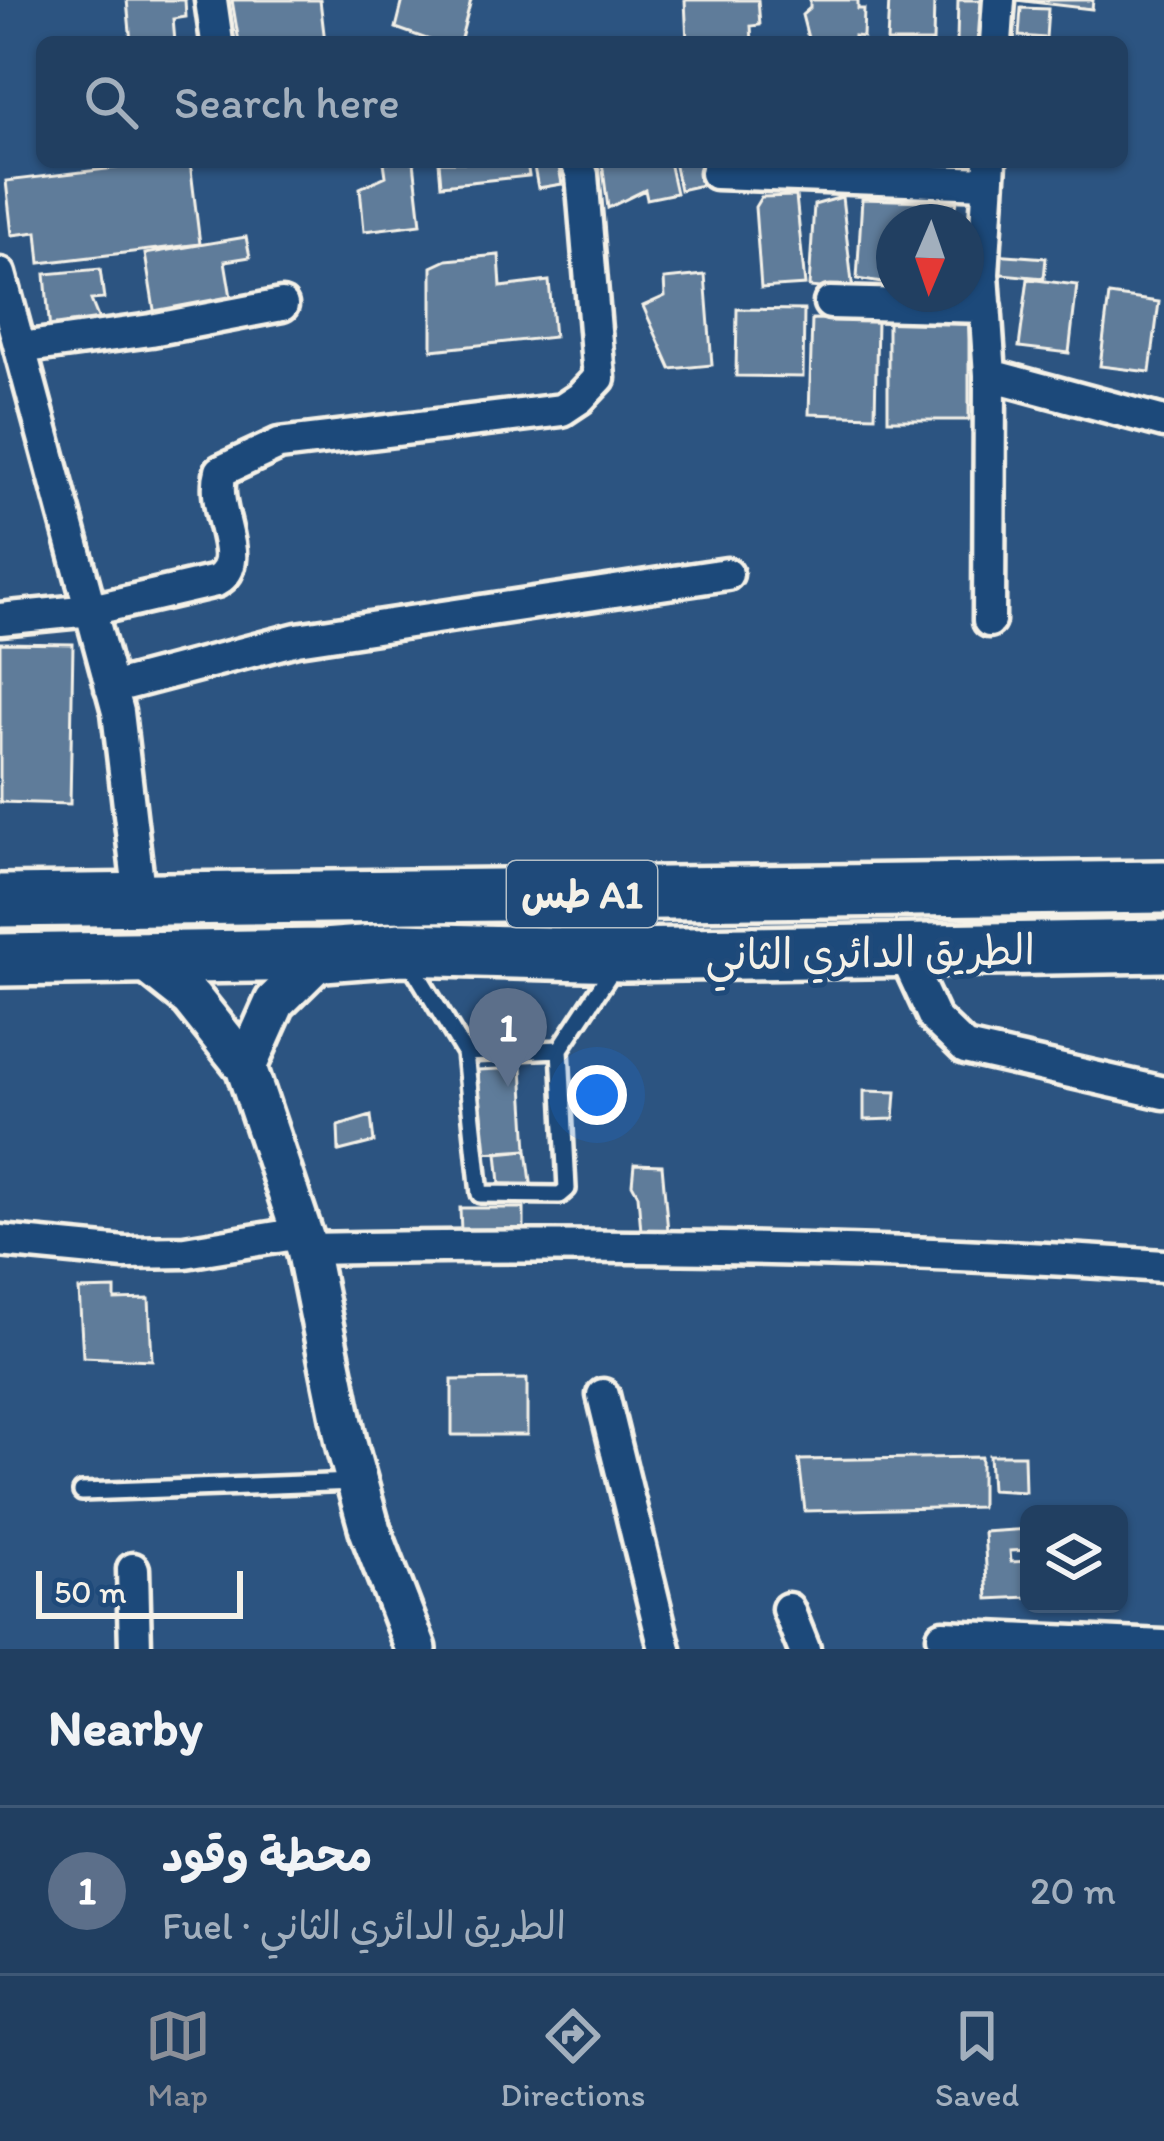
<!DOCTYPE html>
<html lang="en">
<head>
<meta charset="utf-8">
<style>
  :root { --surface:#213f61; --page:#294667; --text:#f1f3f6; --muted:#a2afbd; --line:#3e5876; --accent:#8c9099 }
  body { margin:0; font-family:Itim,"Playpen Sans Arabic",sans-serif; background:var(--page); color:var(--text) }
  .controls { position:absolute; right:36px; bottom:36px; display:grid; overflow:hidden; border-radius:18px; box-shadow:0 3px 9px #0004 }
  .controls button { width:108px; height:108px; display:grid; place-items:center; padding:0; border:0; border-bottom:3px solid var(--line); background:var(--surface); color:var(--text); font:60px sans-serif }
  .compass { position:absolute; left:876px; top:204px; width:108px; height:108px; border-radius:50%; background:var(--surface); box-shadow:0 3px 9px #0004; rotate:182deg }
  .scale { position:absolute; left:36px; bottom:30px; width:207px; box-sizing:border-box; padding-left:12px; border:6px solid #f4f1e8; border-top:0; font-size:33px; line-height:42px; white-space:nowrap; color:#f4f1e8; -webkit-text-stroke:9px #1f4a7a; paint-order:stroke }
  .you { position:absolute; left:597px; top:1095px; width:42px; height:42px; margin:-30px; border:9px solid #fff; border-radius:50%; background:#1a73e8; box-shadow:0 0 0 18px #1a73e833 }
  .badge { display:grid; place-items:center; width:78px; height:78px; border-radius:50%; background:var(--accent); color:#fff; font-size:39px; font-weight:700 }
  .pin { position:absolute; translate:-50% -99px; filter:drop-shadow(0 3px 6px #0008) }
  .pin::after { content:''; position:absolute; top:63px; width:42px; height:36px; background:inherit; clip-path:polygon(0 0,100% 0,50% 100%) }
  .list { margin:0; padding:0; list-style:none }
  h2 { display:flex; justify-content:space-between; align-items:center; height:156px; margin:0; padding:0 48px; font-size:51px }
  h2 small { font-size:39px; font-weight:400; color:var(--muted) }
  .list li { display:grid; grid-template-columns:78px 1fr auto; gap:36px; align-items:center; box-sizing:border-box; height:168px; padding:0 48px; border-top:3px solid var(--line) }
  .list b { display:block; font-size:45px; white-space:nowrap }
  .list p { margin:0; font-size:39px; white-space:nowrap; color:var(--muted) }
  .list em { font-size:39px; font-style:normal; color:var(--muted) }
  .icon { flex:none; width:66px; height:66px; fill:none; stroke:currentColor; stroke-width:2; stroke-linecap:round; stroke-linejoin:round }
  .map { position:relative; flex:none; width:1164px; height:1649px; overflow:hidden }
  .search { position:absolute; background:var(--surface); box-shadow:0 3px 9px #0004; left:36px; right:36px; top:36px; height:132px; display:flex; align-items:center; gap:30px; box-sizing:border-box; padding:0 42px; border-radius:18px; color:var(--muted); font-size:45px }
  .sheet { height:324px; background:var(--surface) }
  nav { display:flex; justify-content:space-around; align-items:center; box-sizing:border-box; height:168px; border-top:3px solid var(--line); background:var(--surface); font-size:33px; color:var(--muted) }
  nav a { display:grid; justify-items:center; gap:6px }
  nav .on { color:var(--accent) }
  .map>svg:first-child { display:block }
  .building { fill:#5e7b9a; stroke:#f4f1e8; stroke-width:3 }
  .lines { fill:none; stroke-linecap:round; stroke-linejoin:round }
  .service-casing { stroke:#f4f1e8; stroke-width:24 }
  .minor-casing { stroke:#f4f1e8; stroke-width:39 }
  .tertiary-casing { stroke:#f4f1e8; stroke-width:48 }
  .trunk-casing { stroke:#f4f1e8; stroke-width:60 }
  .service { stroke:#1f4a7a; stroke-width:15 }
  .minor { stroke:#1f4a7a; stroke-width:30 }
  .tertiary { stroke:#1f4a7a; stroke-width:39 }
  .trunk { stroke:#1f4a7a; stroke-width:51 }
  .labels { text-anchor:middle; stroke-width:10; stroke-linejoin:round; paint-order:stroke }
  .shield { fill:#1f4a7a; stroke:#b4bfc7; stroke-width:3 }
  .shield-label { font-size:39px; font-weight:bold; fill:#f4f1e8 }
  .street-label { font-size:42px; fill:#f4f1e8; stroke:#1f4a7a }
</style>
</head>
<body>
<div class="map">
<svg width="1164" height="1649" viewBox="0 0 1164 1649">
  <rect width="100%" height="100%" fill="#2c5481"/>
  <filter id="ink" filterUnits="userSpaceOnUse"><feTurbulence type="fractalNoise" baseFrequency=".00833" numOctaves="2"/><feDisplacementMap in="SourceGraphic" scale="24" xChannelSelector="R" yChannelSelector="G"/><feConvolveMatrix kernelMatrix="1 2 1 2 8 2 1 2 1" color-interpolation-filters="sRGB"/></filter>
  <g filter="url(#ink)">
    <path class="building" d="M127 0H185L186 17 173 19 175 42H131Z
      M232 0H320L325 42H239Z
      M403 0H471L460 42H435L396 28Z
      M685 0H758L760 25 751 26 752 42H687Z
      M810 0H858V9H864L863 37 854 36V42H809L802 15 810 8Z
      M889 0H934L933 42H887Z
      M958 0H985L984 42H957Z
      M1016 0H1093L1092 9Z
      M1021 8 1048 9 1046 38 1019 36Z
      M165 162H190L200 244 40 263 37 232 12 235 6 181Z
      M384 162H414L421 224 364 231 360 188 386 176Z
      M439 162H527L529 176 441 185Z
      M533 162H558L562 184 538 188Z
      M602 162H669L676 193 647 199 645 190 608 208Z
      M674 162H740V166L700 173 702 185 680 190Z
      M796 196 805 285 761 288 755 207 761 197Z
      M842 197 853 291 809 287 814 205Z
      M862 199 957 202 952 222H894V285L857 279Z
      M246 237 250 257 225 261 233 309 156 322 145 254Z
      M993 254 1046 258 1044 278 991 273Z
      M499 255 501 287 549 281 554 337 432 350V267L447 260Z
      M100 269 104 299 91 300 99 320 115 319 112 326 50 332 45 274Z
      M705 275 712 365 671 369 643 306 665 296 664 279Z
      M1028 279 1077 285 1069 353 1019 347Z
      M1109 295 1159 302 1150 372 1100 366Z
      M737 309 804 310 803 377 736 376Z
      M888 317 969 318V420H888Z
      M812 319 877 320 875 416 809 414Z
      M0 643 73 644 70 804 0 802Z
      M522 1068 527 1150 483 1153 478 1070Z
      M864 1091 896 1092 894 1119 864 1120Z
      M371 1116 374 1142 339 1151 338 1126Z
      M527 1150 532 1190 501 1193 497 1153Z
      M634 1164 662 1165 668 1231H641L638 1195 632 1184Z
      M460 1208H524V1231H461Z
      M115 1289V1300L149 1299 152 1360 83 1357 79 1290Z
      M527 1379V1435H452V1380Z
      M989 1455H1024L1025 1492 991 1490Z
      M981 1457V1507L805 1511 799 1460Z
      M1029 1529V1550L1010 1551 1011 1562 1029 1561V1597L988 1599 984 1532Z"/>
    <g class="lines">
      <defs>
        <path id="service" d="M407 957 465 1053 560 1049 614 967
          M465 1053 480 1194 560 1195 567 1189 560 1049
          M82 1492 355 1482"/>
        <path id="minor" d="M211 0 217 42
          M996 42 999 0
          M990 162 983 274 990 375 1164 422
          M716 173 988 183
          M0 274 118 712 140 899
          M830 303 986 307
          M20 348 151 330 282 305
          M0 619 91 610 216 581C251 561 209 512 221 471L279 444 562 410 580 398 599 378 582 175 577 162
          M989 621 990 375
          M111 688 297 639 727 574
          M904 953 934 1018 965 1048 1164 1093
          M0 1241 125 1253 185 1252 301 1233
          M307 1249C592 1243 879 1247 1164 1266
          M603 1395 665 1649
          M133 1569 135 1649
          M788 1609 804 1649
          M943 1636 1164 1646"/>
        <path id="tertiary" d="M138 956 191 998 246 1067 307 1249 347 1447 370 1530 416 1649
          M246 1067 275 1002 323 955"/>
        <path id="trunk" d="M0 901 1164 887
          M0 960 323 955 402 949 623 955 1164 946"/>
      </defs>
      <use href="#service" class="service-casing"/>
      <use href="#minor" class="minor-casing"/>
      <use href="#tertiary" class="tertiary-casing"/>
      <use href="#trunk" class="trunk-casing"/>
      <use href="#service" class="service"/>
      <use href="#minor" class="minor"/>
      <use href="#tertiary" class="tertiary"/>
      <use href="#trunk" class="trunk"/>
    </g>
  </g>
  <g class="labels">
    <rect class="shield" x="507" y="861" width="150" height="66" rx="9"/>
    <g class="shield-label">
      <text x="582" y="908">طس A1</text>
    </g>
    <g class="street-label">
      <text transform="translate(870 952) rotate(-1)" y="15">الطريق الدائري الثاني</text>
    </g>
  </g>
</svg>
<div class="controls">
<button><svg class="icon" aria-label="layers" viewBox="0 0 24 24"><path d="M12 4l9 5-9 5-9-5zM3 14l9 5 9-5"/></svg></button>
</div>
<svg class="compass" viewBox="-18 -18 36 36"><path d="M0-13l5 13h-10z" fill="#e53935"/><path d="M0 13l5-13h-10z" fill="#a2afbd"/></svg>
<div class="scale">50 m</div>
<div class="you"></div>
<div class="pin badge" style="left:508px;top:1087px;background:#5c6f8a">1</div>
<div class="search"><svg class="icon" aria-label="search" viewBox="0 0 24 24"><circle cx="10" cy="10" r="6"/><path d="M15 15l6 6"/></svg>Search here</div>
</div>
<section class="sheet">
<h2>Nearby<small></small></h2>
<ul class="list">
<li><span class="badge" style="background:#5c6f8a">1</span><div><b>محطة وقود</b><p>Fuel · الطريق الدائري الثاني</p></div><em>20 m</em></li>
</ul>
</section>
<nav>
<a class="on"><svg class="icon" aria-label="map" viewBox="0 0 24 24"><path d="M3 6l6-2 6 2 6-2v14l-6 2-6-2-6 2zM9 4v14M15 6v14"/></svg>Map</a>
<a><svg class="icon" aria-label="directions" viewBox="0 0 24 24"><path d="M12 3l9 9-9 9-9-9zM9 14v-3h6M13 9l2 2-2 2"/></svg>Directions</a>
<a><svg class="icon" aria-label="saved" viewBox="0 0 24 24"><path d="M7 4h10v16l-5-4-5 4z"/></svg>Saved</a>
</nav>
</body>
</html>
